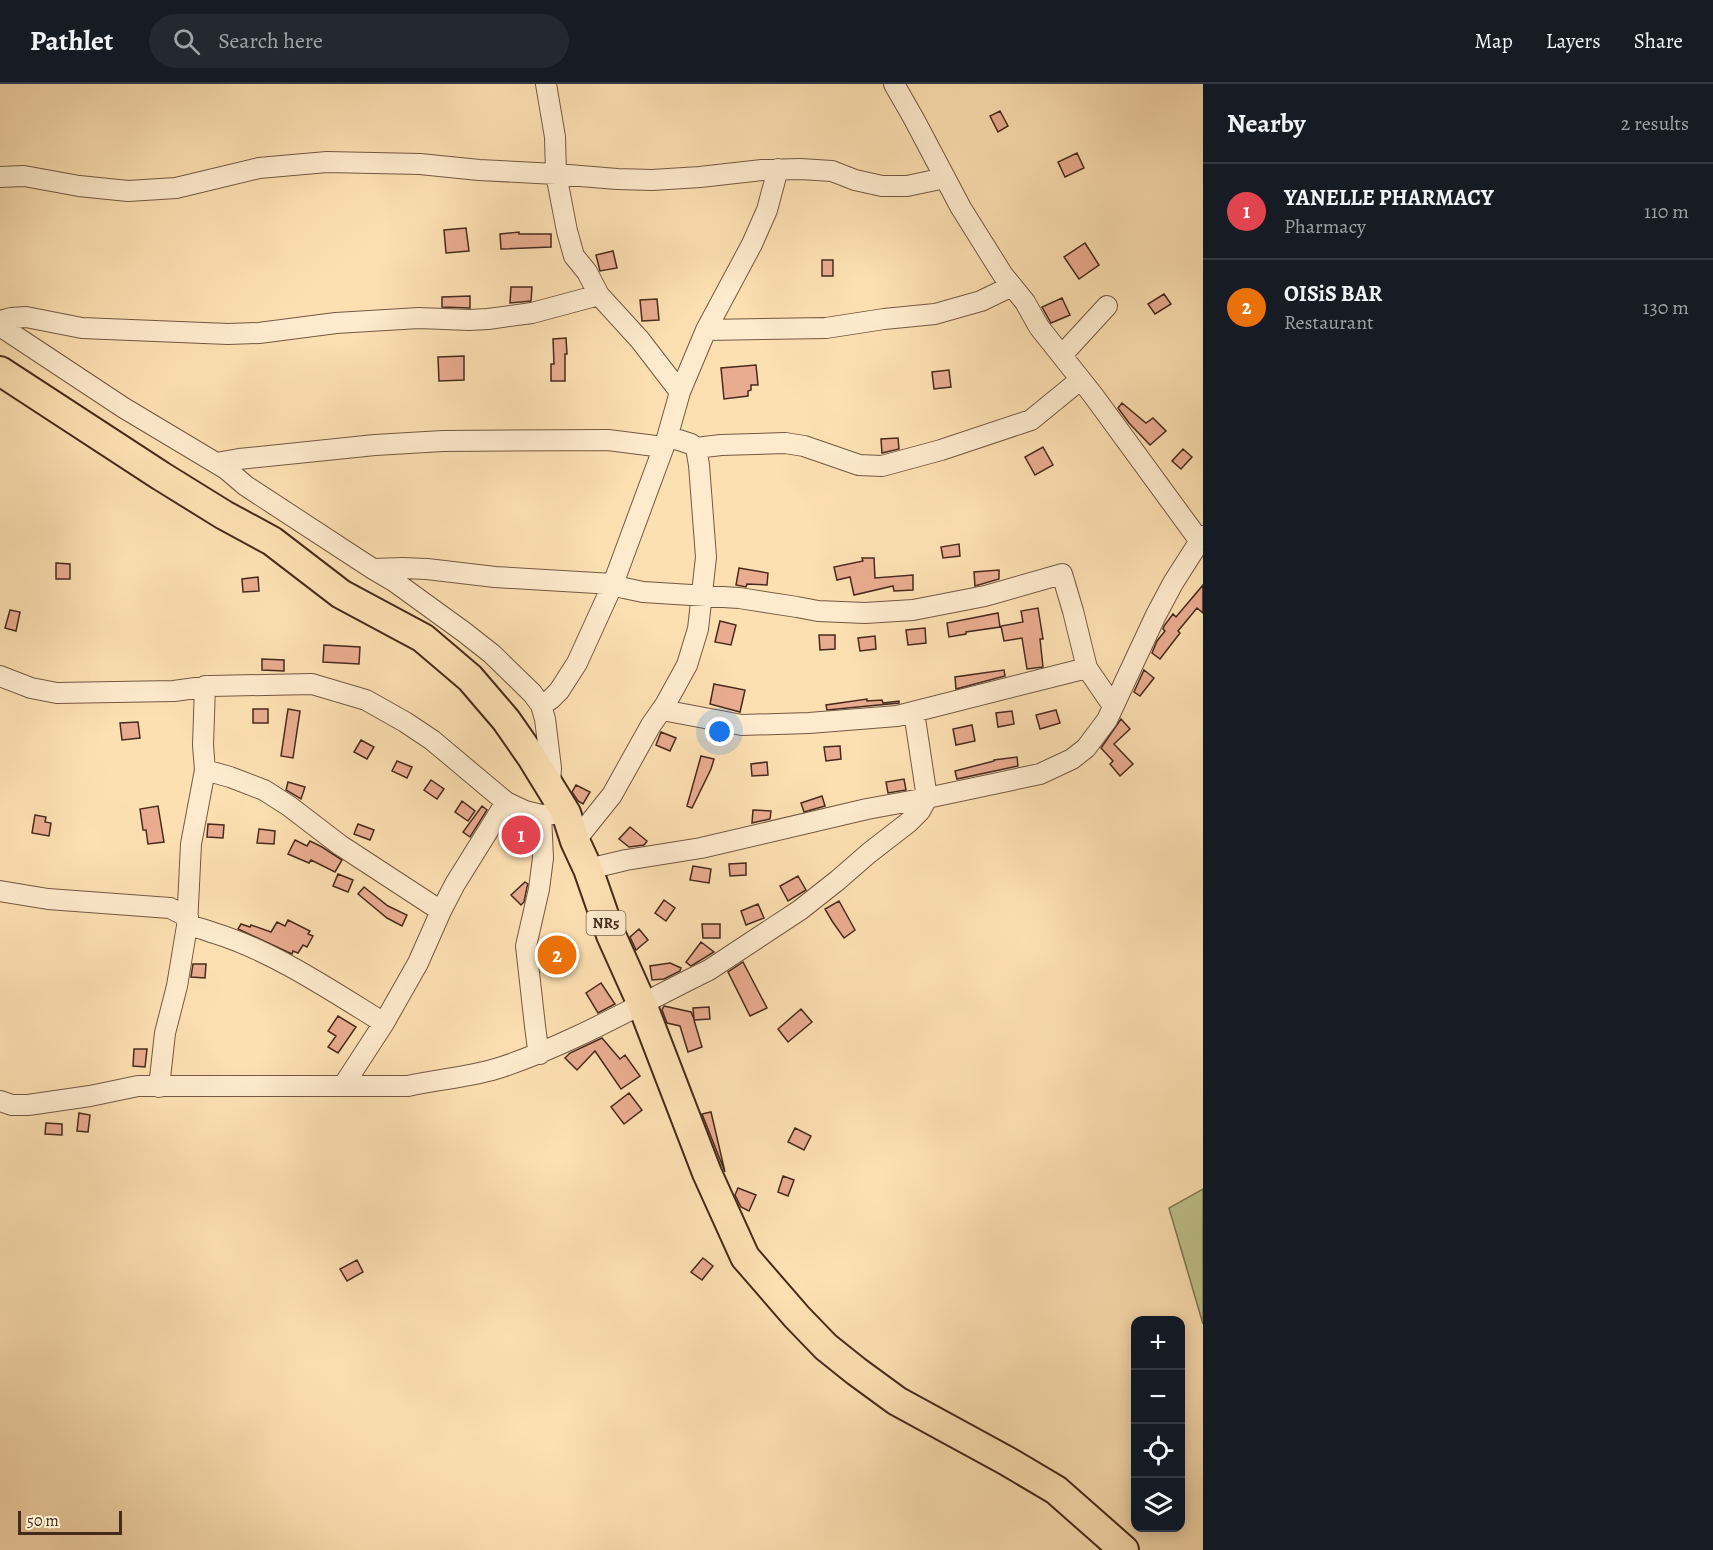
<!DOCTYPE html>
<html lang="en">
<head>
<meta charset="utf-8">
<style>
  :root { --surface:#171b24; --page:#242831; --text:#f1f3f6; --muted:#9ea1a6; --line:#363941; --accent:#c59692 }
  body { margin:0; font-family:Alegreya,serif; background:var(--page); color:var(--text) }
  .controls { position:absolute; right:18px; bottom:18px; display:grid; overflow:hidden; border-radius:12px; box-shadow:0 3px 15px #0003 }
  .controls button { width:54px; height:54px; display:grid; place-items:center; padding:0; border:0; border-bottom:2px solid var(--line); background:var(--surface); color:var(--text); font:30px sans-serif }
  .scale { position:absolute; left:18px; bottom:15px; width:104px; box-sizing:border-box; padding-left:6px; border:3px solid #462a1e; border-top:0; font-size:16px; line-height:21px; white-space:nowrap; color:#462a1e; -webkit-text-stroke:4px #feebcd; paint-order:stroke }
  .you { position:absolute; left:720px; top:648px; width:21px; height:21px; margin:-15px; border:4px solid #fff; border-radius:50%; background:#1a73e8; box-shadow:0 0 0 9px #1a73e833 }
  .badge { display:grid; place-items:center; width:39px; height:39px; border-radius:50%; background:var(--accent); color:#fff; font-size:20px; font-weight:700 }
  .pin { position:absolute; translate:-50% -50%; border:3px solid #fff; box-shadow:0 2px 6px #0006 }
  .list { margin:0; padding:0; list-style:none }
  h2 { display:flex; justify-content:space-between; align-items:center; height:78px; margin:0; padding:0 24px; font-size:26px }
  h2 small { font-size:20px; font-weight:400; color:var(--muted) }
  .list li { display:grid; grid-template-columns:39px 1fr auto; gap:18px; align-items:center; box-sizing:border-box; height:96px; padding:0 24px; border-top:2px solid var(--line) }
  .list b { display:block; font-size:22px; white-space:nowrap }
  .list p { margin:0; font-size:20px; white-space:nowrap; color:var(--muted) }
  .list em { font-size:20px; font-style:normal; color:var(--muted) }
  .icon { flex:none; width:33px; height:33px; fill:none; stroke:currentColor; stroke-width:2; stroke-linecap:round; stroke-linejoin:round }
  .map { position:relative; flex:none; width:1203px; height:1466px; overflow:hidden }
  header { display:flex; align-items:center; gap:36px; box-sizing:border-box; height:84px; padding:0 30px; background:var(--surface); border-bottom:2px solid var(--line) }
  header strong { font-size:28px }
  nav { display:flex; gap:33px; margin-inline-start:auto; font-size:21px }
  .search { width:420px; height:54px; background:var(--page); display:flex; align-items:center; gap:15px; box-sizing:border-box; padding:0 21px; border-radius:33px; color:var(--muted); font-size:22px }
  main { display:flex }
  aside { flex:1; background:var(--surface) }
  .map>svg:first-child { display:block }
  .green { fill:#bfc28d; stroke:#827656; stroke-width:1.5 }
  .building { fill:#eaac90; stroke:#462a1e; stroke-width:1.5 }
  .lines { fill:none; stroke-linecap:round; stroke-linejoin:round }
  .minor-casing { stroke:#745843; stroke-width:22 }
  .highway-casing { stroke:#462a1e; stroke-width:32 }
  .minor { stroke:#feebcd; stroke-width:20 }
  .highway { stroke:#fde0b2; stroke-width:28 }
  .labels { text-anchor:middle; stroke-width:6; stroke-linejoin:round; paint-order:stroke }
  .shield { fill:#feebcd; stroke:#7d6452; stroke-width:1.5 }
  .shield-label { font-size:15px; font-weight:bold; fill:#462a1e }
</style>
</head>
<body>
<header>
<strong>Pathlet</strong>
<div class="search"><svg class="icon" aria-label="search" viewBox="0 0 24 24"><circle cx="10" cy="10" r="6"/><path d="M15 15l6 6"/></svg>Search here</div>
<nav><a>Map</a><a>Layers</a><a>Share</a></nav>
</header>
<main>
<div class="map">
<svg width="1203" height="1466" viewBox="0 0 1203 1466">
  <rect width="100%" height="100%" fill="#fde0b2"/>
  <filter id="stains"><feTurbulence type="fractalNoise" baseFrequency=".00333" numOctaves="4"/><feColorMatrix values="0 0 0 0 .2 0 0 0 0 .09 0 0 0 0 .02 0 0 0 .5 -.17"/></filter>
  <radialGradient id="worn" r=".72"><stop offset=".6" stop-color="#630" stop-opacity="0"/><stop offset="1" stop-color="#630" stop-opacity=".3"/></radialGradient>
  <path class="green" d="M1203 1105V1240L1169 1124Z"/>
  <path class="building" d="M1000 27 1008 42 998 48 990 32Z
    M1077 69 1084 84 1065 93 1058 78Z
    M466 144 469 167 446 169 444 146Z
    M519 148V150H551V163L501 165 500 150Z
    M1085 159 1099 181 1079 195 1064 173Z
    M613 167 617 184 600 187 596 171Z
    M822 176H833V192H822Z
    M511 203H532L531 217 510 219Z
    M1164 210 1171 220 1155 230 1148 220Z
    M470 212V224L442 223V213Z
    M1062 214 1070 231 1051 239 1042 223Z
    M657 215 659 236 642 237 640 216Z
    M566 254 567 270H565V297H551V280H554L553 255Z
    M464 272V296L439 297 438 273Z
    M756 281 758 301H751V306L748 307V312L724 315 721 284Z
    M949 286 951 303 934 305 932 288Z
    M1122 319 1146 339 1153 334 1166 347 1150 361 1129 339 1118 324Z
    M898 354 899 365 882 369 881 355Z
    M1043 363 1053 381 1035 391 1025 373Z
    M1183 365 1192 373 1181 385 1172 377Z
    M959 460 960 472 943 474 941 463Z
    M862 474H874L875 494 913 491V506L894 507 893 502 854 511 850 493 837 496 834 483 863 477Z
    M56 479 70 480V495H56Z
    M739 484 768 489 767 501 747 500 746 503 736 501Z
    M999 486V495L975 502 974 488Z
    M258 493 259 507 243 508 242 495Z
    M1203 501V529L1197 524 1178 547 1180 549 1160 575 1152 569 1157 557 1165 547 1163 545 1164 542 1173 530 1176 533Z
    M1038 524 1043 555H1040L1043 583 1027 585 1022 554 1004 557 1001 542 1023 538 1021 527Z
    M10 526 20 528 16 547 5 544Z
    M998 529 1000 543 966 548V550L949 553 947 539Z
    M720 537 736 541 731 561 715 558Z
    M925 544 926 559 908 561 906 546Z
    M819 551H835V565L820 566Z
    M875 552 876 565 860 567 858 554Z
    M324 561 360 563 359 580 323 578Z
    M262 575 284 576V587L262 586Z
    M1004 586 1005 592 956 605 955 593Z
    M1144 586 1154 594 1140 612 1134 608Z
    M714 600 745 606 740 628 710 620Z
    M867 615V617L882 616 883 619 899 617V619L827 626 826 621Z
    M253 625H268V639H253Z
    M288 625 300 627 293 674 281 672Z
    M1056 626 1060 639 1040 645 1036 631Z
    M1012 627 1014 640 998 643 996 629Z
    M1121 635 1130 645 1114 660 1133 680 1120 692 1110 680 1113 677 1101 664Z
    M138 638 140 654 122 656 120 639Z
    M972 641 975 657 956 661 953 645Z
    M661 648 676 654 670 667 656 661Z
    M361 656 374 663 367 675 354 668Z
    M840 662 841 675 826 677 824 663Z
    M701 672 714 675 711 685 692 724 687 722Z
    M1017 673 1018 682 957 695 955 687 994 677V676Z
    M397 677 412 683 407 694 392 687Z
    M767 678 768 691 752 692 751 680Z
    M904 695 906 706 888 709 886 698Z
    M431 696 444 705 437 715 424 706Z
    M288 698 305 703 301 715 286 706Z
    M576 701 590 708 583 720 578 717 572 708Z
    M822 712 825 722 804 728 801 719Z
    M462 717 475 727 468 737 455 728Z
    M158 722 164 758 148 760 146 746H143L140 725Z
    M482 722 487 726 470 753 463 748Z
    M753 726 771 727 770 735 752 739Z
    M35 731 46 733 45 738 51 739 49 752 32 749Z
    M208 740 224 741 223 754 207 753Z
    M358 740 374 746 370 756 354 750Z
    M630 743 647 757 644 761 629 763 619 755Z
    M259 745 275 747 274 760 257 759Z
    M295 756 307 762 310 757 322 763 342 776 335 788 311 776 309 779 288 770Z
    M746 779V791L730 792 729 780Z
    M693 782 711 785 709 799 690 796Z
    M338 790 353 796 348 808 333 802Z
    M798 792 806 806 788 817 780 802Z
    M525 798 528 800 527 803 524 818 521 821 511 811Z
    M364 803 388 822 407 831 402 842 387 834 358 810Z
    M664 816 675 824 666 837 655 829Z
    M839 817 855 846 844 854 832 837 825 825Z
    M758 820 764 834 746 841 741 827Z
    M288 836 310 847 308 850 313 852 307 863 303 861 298 869 293 867 292 870 238 845 241 840 250 843 251 841 271 848 277 838 285 842Z
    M702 840H720V854H703Z
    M639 845 648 856 636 866 630 853Z
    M701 858 714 868 691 882 686 878Z
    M743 878 767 924 750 932 728 888Z
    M670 879 681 884 680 887 664 895 652 896 650 882Z
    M193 880H206L205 894 191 893Z
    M601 899 615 920 598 929 586 909Z
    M664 922 691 928 694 935 693 924 709 923 710 935 694 936 702 963 688 968 680 942 667 939 662 926Z
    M801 925 812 938 788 958 778 945Z
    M338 932 356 943 338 969 328 963 336 952 328 947Z
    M602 954 620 975 625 971 640 992 621 1005 595 967 577 986 565 974 570 969Z
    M134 965H147L145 983 133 982Z
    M629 1009 642 1026 624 1040 611 1023Z
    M711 1028 725 1088 702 1030Z
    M79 1029 90 1031 88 1048 77 1047Z
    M46 1039 62 1040V1051L45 1050Z
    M795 1044 811 1052 804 1066 788 1058Z
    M783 1092 794 1096 788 1112 778 1108Z
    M738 1104 756 1111 749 1127 741 1123 735 1111Z
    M703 1174 713 1182 702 1196 691 1188Z
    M357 1176 363 1188 347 1197 340 1185Z"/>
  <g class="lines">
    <defs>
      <path id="minor" d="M546 0 555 53 556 90 567 147 574 172 587 188 599 211 640 256 680 308
        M894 0 914 35 961 124 1003 191 1025 218 1039 243 1093 311 1199 456
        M0 93 24 92 79 102 128 107 176 104 259 84 327 78 420 80 479 86 556 90 617 95 652 96 700 93 762 86 800 85 832 87 855 96 882 102H907L945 94
        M0 237 11 234 26 233 82 244 228 250 259 249 336 239 419 234 469 236 488 235 532 229 599 211
        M0 242 124 324 226 385 246 402 373 485 395 498 464 548 492 570 532 609 541 621 545 635 551 684 550 700
        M706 246 826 244 884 235 935 230 981 217 1012 202
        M1062 271 1107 222
        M696 364 721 361 785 359 804 362 859 381 882 382 941 366 1031 336 1080 296
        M216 379 239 375 375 361 443 357 608 356 663 363
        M373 485 403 484 427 485 495 493 613 500 624 504 643 508 739 514 797 523 818 527 865 529 913 526 985 512 1062 490 1073 527 1087 584 1113 622
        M0 592 31 604 57 609 174 607 210 602 312 600 366 616 405 638 432 656 506 718 525 727 541 731 566 729
        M541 621 551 615 559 607 577 579 613 500 667 354 680 308 706 246 752 160 767 126 778 85
        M662 626 742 641 809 639 897 632 1087 584
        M205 686 230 693 264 706 289 722 340 761 441 827
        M575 757 612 711 651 641 665 621 687 581 698 545 706 473 699 381 696 364 691 360 679 356 667 354
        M588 785 626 776 701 764 867 725 927 714 1040 690 1072 675 1086 664 1107 636 1156 531 1173 499 1203 452
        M0 807 48 815 170 824 188 833
        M187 842 191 760 205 686 203 661 205 602
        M540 970 538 965 535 942 526 862 539 805 543 774 541 731
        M343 1002 384 939
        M159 1003 165 949 177 902 187 842C196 842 205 846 214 849 273 867 332 907 384 939L418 879 441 827 455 800 506 718
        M0 1017 12 1021H28L90 1012 138 1002H408C439 995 472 993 502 983 574 959 641 919 709 886L800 826 838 796 869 769 909 738 920 727 927 714 914 628"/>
      <path id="highway" d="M0 287 161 392 224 431 272 457 341 510 423 554 470 594 506 636 531 672 566 729 575 757 588 785 611 851 642 920 707 1089 745 1173 797 1233 826 1263 856 1287 897 1317 1007 1377 1056 1406 1124 1466"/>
    </defs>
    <use href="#minor" class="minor-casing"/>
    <use href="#highway" class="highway-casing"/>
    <use href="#minor" class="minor"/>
    <use href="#highway" class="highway"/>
  </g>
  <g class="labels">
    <rect class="shield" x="586.5" y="827" width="39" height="24" rx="4.5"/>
    <g class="shield-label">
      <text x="606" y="844">NR5</text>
    </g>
  </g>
  <rect width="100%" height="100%" filter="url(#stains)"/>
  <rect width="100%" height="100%" fill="url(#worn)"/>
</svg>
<div class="controls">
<button>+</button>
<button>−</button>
<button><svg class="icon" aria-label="locate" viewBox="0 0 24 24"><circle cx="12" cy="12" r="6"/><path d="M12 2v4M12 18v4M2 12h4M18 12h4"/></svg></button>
<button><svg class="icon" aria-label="layers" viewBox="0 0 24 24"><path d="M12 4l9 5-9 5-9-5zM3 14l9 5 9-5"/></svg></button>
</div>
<div class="scale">50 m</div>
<div class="you"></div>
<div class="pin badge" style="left:521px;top:751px;background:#e0444e">1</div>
<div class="pin badge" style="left:557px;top:871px;background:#e8710a">2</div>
</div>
<aside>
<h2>Nearby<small>2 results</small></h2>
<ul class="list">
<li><span class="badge" style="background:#e0444e">1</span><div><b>YANELLE PHARMACY</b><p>Pharmacy</p></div><em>110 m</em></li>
<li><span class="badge" style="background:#e8710a">2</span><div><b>OISiS BAR</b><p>Restaurant</p></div><em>130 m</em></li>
</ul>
</aside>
</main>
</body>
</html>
